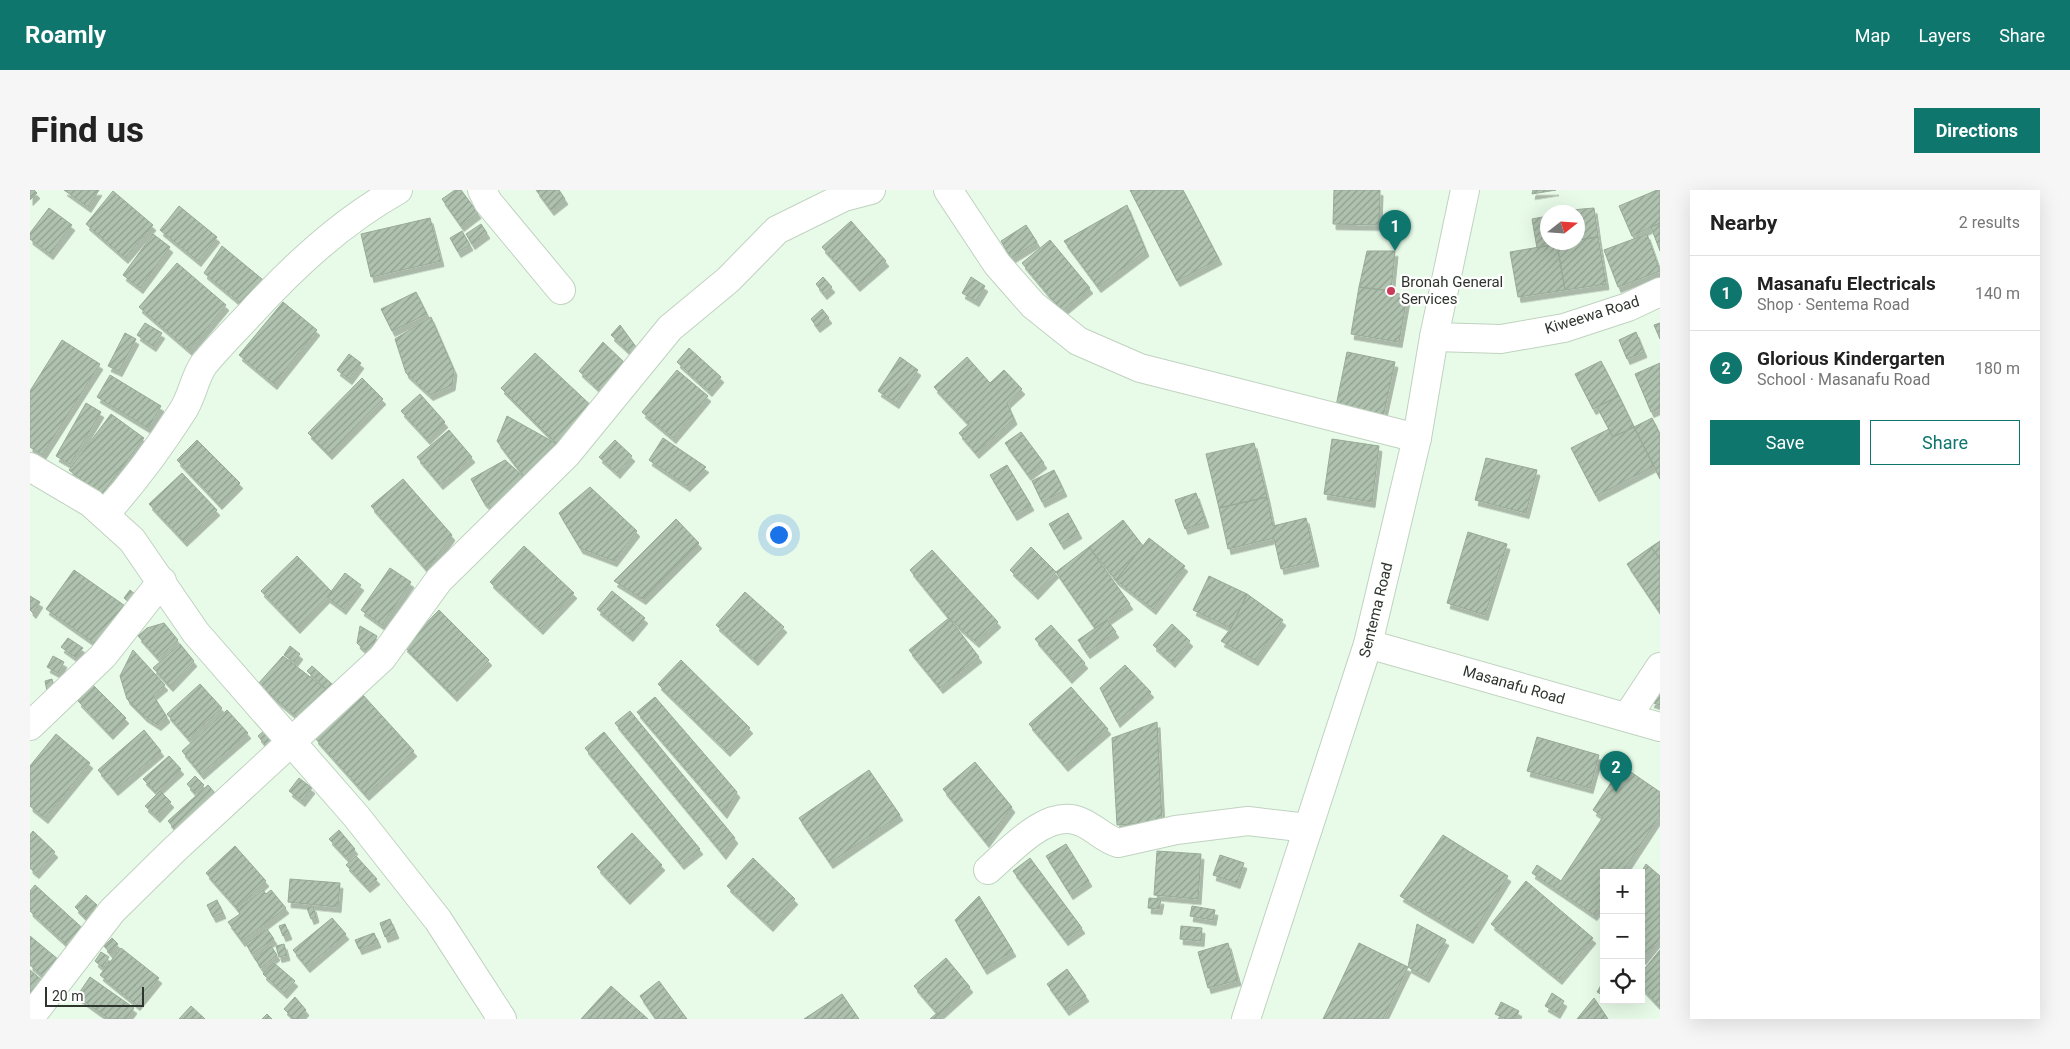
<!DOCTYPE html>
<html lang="en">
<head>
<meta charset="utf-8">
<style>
  :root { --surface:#fff; --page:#f6f6f6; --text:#222; --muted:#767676; --line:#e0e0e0; --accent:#0f766e }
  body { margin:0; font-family:Roboto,sans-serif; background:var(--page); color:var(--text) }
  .controls { position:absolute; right:15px; bottom:15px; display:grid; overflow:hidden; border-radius:0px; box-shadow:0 5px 20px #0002 }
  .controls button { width:45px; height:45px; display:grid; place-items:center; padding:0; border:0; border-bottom:1px solid var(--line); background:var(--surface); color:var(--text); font:25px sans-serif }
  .compass { position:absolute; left:1510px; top:15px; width:45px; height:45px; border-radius:50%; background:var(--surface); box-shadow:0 5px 20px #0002; rotate:73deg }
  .scale { position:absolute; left:15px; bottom:12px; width:99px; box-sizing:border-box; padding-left:5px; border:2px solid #2e352e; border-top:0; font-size:14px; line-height:18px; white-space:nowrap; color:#2e352e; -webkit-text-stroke:4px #fff; paint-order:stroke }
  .you { position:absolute; left:748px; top:344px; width:18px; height:18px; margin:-12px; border:4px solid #fff; border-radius:50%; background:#1a73e8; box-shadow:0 0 0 8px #1a73e833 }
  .badge { display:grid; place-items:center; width:32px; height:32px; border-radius:50%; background:var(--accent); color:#fff; font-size:16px; font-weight:700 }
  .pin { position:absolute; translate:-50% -41px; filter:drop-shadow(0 1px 2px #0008) }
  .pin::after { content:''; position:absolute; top:26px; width:18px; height:15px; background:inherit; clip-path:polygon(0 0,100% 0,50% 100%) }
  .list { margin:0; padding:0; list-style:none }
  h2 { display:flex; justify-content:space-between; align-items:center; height:65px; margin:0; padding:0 20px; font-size:21px }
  h2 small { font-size:16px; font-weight:400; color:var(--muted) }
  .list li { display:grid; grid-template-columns:32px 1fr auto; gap:15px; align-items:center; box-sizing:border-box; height:75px; padding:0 20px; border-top:1px solid var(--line) }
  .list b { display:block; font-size:19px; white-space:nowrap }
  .list p { margin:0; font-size:16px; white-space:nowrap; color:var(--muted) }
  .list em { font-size:16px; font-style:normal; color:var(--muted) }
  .actions { display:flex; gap:10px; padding:15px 20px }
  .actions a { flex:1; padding:11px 0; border:1px solid var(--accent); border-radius:0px; text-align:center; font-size:18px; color:var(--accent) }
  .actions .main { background:var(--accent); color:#fff }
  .icon { flex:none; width:28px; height:28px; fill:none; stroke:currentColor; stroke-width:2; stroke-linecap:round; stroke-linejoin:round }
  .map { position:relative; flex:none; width:1630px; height:829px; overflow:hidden; border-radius:0px }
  header { display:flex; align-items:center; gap:30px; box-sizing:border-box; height:70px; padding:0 25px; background:var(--accent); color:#fff }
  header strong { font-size:24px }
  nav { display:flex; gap:28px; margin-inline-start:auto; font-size:18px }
  .intro { display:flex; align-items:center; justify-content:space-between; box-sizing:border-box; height:120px; padding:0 30px }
  h1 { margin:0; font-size:35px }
  .button { padding:12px 22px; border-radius:0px; background:var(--accent); color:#fff; font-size:18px; font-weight:700 }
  main { display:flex; gap:30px; padding:0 30px }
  aside { flex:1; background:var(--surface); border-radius:0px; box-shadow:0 5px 20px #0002 }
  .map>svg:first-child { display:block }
  .building { fill:url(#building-hatch); stroke:#98a998; filter:url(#shadow) }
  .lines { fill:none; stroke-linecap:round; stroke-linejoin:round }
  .minor-casing { stroke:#c0d2c0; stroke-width:30 }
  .secondary-casing { stroke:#c0d2c0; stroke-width:30 }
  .minor { stroke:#fff; stroke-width:28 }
  .secondary { stroke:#fff; stroke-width:28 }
  .poi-dot { fill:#cb3b5a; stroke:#fff; stroke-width:2 }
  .labels { text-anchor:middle; stroke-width:4.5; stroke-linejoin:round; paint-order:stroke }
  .poi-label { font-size:15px; fill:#2e352e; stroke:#fff; text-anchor:start }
  .street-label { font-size:15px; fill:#2e352e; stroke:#fff }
</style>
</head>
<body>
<header>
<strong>Roamly</strong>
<nav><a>Map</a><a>Layers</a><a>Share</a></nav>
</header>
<div class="intro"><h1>Find us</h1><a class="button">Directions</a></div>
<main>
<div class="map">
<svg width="1630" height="829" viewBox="0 0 1630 829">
  <defs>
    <pattern id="building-hatch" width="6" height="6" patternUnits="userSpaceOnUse" patternTransform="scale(1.25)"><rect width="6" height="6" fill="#afc1af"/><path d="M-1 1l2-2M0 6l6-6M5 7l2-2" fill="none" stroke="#8f9e8f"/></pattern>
    <filter id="shadow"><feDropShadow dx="3" dy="5.5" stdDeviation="0" flood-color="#0004"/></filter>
  </defs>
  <rect width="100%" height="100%" fill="#e8fbe8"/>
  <path class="building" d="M0 0H4L7 3 0 10Z
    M34 0H69L58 17Z
    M425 0H431L448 23 431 36 412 9Z
    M506 0H529L535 9 521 20Z
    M1100 0H1153L1189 69 1147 91Z
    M1304 0H1350L1349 35 1303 34Z
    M1503 0H1526L1502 4Z
    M1627 0H1630V33L1602 46 1589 16Z
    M83 1 123 35 95 68 56 34Z
    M1097 15 1116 61 1068 97 1034 51Z
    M149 16 187 47 168 71 130 40Z
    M19 18 42 35 20 64 0 49V43Z
    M1564 18 1568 47 1548 50V22H1541V20Z
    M1518 26V52H1534L1507 58 1502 29Z
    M400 28 411 71 341 87 331 44Z
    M821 31 856 71 827 96 792 57Z
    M1630 33V61L1621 37Z
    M451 34 457 43 442 54 436 44Z
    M996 35 1007 52 981 68 971 51Z
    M432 41 440 55 428 62 420 48Z
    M123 44 140 57 110 98 93 85Z
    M1617 44 1630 81 1588 97 1574 60Z
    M1568 47 1576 94 1535 100 1527 54 1548 52V50Z
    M1020 50 1060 98 1032 121 992 73Z
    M1527 54 1535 100 1488 107 1480 62Z
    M192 56 238 94 220 121 174 83Z
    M1337 61H1365L1361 101 1329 97Z
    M147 73 196 115 159 160 109 117Z
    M793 87 802 97 794 104 786 94Z
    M941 87 955 96 946 111 932 103Z
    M1329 97 1361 101 1377 107 1369 152 1321 144Z
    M386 102 397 124 362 141 351 119Z
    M253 112 287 140 244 194 209 165Z
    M792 119 799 128 787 137 781 129Z
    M401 127 424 180 422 195 400 205 376 183 365 149Z
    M115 133 132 143 123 156 107 145Z
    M1630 133V149L1624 135Z
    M590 135 612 165 605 167 581 145Z
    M1606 142 1614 162 1597 169 1589 150Z
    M95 143 106 149 89 181 78 176Z
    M32 150 70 174 12 265 0 257V201Z
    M573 152 596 174 574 204 549 181Z
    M659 158 691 187 679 201 647 172Z
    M1317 162 1365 172 1353 227 1306 216Z
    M505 163 567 221 527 254 471 198Z
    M319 164 331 173 319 189 307 180Z
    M870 167 888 180 866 213 848 201Z
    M937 167 960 193 974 180 992 199 977 213 984 229 946 263 929 243 939 234 904 197Z
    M1571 171 1589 206 1563 219 1545 184Z
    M1630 173V218L1621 222 1605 184Z
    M647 180 678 206 643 248 612 222Z
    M80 185 131 216 118 238 67 207Z
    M332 188 353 209 299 264 278 243Z
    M390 204 415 232 397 249 371 221Z
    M1589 206 1604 237 1583 247 1567 217Z
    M56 213 71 222 40 274 26 266Z
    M81 224 114 248 71 305 39 280Z
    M477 226 527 254 495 288 467 251Z
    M1622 228 1630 244V289L1604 237Z
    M1604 237 1624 276 1566 306 1541 258 1579 239 1583 247Z
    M419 240 442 267 410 294 387 267Z
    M991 242 1014 273 998 285 975 253Z
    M633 248 676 277 657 296 619 270Z
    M1302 249 1349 256 1342 312 1294 304Z
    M167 250 210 293 189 314 147 270Z
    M585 250 602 266 587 283 569 267Z
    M1224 253 1237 307 1189 318 1176 264Z
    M1456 268 1507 280 1496 323 1445 310Z
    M475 270 495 288 461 318 453 311 441 289Z
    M977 275 1001 315 984 325 960 285Z
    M1024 280 1034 301 1012 312 1002 291Z
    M152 283 187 320 154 351 119 314Z
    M373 289 422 345 397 380 341 316Z
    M560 297 607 341 584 371 550 358 529 323Z
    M1166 303 1176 332 1155 339 1145 310Z
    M1237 307 1243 336 1276 328 1286 371 1251 379 1244 348 1198 359 1189 318Z
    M1038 323 1049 343 1031 354 1019 334Z
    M646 329 669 353 613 409 584 391Z
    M1093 330 1113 356 1086 390 1059 357Z
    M1438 342 1477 354 1455 425 1417 413Z
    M1119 348 1155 376 1123 419 1086 390Z
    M1630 351V369L1621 357Z
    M494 356 544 403 510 439 460 392Z
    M1001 357 1026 382 1005 404 980 380Z
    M1059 357 1100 414 1065 438 1026 382Z
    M1621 357 1630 369V423L1597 374Z
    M902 360 968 432 946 452 919 428 880 380Z
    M267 366 302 402 267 438 231 401Z
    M360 378 381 392 352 435 331 420Z
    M44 380 98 418 70 457 16 419Z
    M315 383 331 395 313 419 297 407Z
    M1179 386 1217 404 1201 438 1163 420Z
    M100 400 107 406 101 414 94 408Z
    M582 401 615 428 600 446 567 419Z
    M715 402 754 437 725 470 686 435Z
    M1217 404 1253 430 1225 470 1191 451 1201 438Z
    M0 406 10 412 3 423 0 420Z
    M409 420 459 470 424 506 374 456Z
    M919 428 949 467 910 498 879 460Z
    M1077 430 1086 442 1057 463 1048 450Z
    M134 433 148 450 128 468 108 446 117 438Z
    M1142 434 1160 451 1142 472 1123 455Z
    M1021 435 1055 473 1039 488 1005 449Z
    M330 436 347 446 339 464 327 453Z
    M38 448 53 458 45 467 31 457Z
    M150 454 164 471 140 496 123 478Z
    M260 456 270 464 264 472 254 465Z
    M103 460 135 495 123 505 137 527 128 535 114 526 97 509 90 486Z
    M23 466 34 472 28 483 17 477Z
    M253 466 297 500 267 527 228 494Z
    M651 470 720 538 697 561 628 494Z
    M1095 475 1121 502 1087 532 1070 498Z
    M282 476 302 494 297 500 277 481Z
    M22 489 25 500 17 501 15 491Z
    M62 494 96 528 80 544 48 511Z
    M170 494 192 518 158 548 137 524Z
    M1041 497 1078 539 1035 576 999 534Z
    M1630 498V515L1621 512Z
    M332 504 384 561 336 605 285 548Z
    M625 507 707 602 694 623 607 522Z
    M197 520 218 543 171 584 152 561Z
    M600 521 705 648 693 664 585 533Z
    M1127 532 1132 632 1087 635 1082 548Z
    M236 539 249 555 241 562 228 546Z
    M114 540 131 561 85 600 68 580Z
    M574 542 670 659 651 674 555 558Z
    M26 544 60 573 15 628 0 616V576Z
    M1507 547 1569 565 1560 598 1497 581Z
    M139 566 151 579 126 602 113 589Z
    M945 572 982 617 956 652 913 599Z
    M1592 576 1630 602V625L1592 683H1574V711L1564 725 1502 683 1507 675 1531 691 1573 627 1563 620Z
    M839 580 870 625 800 673 769 628Z
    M165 586 174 595 165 603 157 594Z
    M269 588 282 598 272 611 259 601Z
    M178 595 192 611 152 647 138 631Z
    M130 601 141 612 127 627 115 616Z
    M309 640 325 659 316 667 299 649Z
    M3 641 25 662 6 683 0 678V645Z
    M602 643 632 675 597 709 567 677Z
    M1413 645 1478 686 1440 748 1370 706Z
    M1036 654 1059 691 1040 704 1016 666Z
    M205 656 236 691 207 718 176 683Z
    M1127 661 1171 664 1168 709 1124 705Z
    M1190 665 1214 673 1207 693 1183 685Z
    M326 666 347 689 337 697 316 675Z
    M723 668 765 709 740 736 697 696Z
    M1000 668 1052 738 1035 750 983 681Z
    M1616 674 1630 686V748L1613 769 1611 767V683Z
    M260 689 310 693 308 717 258 712Z
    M1496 691 1563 748 1529 789 1461 734Z
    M5 695 59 744 44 761 0 721V701Z
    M233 700 236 704 241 700 256 718 212 751 198 732 210 724 207 720Z
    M56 705 67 715 56 728 45 717Z
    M949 706 983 761 954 779 925 730Z
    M1119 708 1131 709 1129 719 1118 718Z
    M187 710 193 723 183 727 177 715Z
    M283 716 286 727 281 729 277 718Z
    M1162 716 1185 720 1183 730 1160 726Z
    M302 728 316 744 277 777 263 760Z
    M360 729 366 743 355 747 350 733Z
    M255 734 259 744 253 746 249 736Z
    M1387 734 1416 750 1396 787 1378 777Z
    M1151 736 1172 738 1171 751 1150 749Z
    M237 739 244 749 222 764 216 754Z
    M344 743 348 752 329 759 325 750Z
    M0 746 35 775 20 792 0 775Z
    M82 748 88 754 80 763 74 756Z
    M1198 753 1208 790 1178 798 1168 762Z
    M1329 753 1378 777 1353 829H1293Z
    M254 754 257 765 249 767 246 756Z
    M241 756 247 765 231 778 225 769Z
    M91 758 129 788 107 815 70 785Z
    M1630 760V817L1611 797V783Z
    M71 762 79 767 72 777 65 771Z
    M916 768 940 797 909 825 884 796Z
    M244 773 265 791 254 803 233 784Z
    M1037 779 1056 806 1036 820 1017 794Z
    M0 780 20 797 0 815Z
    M60 787 104 818 96 829H79L47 806Z
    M1574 790V806L1567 802Z
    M629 791 657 829H626L610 806Z
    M581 796 618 829H551Z
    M1522 803 1534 811 1527 823 1515 816Z
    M812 804 829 829H774Z
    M265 807 276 820 268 829H264L254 819Z
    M1564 808 1578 829H1547Z
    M1471 812 1489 821 1485 829H1476L1465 824Z
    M161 816 175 829H149Z
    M907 823 912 829H900Z
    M237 824 242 829H232Z"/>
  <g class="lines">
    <defs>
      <path id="minor" d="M452 0 458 12 531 100
        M918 0 967 74 1003 115 1048 151 1110 178 1387 248
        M1404 147 1471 149 1534 138 1598 117 1630 102
        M0 277 61 313 102 350 166 443 326 626 408 730 472 829
        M74 325C103 293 129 258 152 222 162 208 164 188 174 174 188 157 205 140 220 124 264 76 311 32 368 0
        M1338 454 1630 537
        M1597 527 1630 477
        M0 536 73 466 132 391
        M958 680C981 660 1018 617 1051 632 1064 637 1074 649 1088 653L1146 640 1218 631 1278 638
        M2 825 82 721 144 660 352 468 409 390 537 264 640 138 698 90 747 40 814 7 841 0"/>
      <path id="secondary" d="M1216 829 1338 454 1387 248 1404 147 1435 0"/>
    </defs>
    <use href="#minor" class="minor-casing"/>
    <use href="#secondary" class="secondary-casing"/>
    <use href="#minor" class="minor"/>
    <use href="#secondary" class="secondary"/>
  </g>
  <circle class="poi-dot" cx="1361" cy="101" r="5"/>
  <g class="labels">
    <g class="poi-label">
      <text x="1371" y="97">Bronah General<tspan x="1371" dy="17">Services</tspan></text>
    </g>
    <g class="street-label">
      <text transform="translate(1562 125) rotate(-17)" y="5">Kiweewa Road</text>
      <text transform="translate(1346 420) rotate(-76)" y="5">Sentema Road</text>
      <text transform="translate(1484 495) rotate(16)" y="5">Masanafu Road</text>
    </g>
  </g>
</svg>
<div class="controls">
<button>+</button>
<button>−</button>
<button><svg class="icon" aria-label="locate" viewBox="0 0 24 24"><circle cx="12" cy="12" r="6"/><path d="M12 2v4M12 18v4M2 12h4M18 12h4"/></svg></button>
</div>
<svg class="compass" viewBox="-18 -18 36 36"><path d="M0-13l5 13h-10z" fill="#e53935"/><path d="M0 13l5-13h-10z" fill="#767676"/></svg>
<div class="scale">20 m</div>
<div class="you"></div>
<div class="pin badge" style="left:1365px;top:61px">1</div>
<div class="pin badge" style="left:1586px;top:602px">2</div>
</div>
<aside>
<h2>Nearby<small>2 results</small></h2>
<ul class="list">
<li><span class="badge">1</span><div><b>Masanafu Electricals</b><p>Shop · Sentema Road</p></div><em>140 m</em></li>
<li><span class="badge">2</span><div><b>Glorious Kindergarten</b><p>School · Masanafu Road</p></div><em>180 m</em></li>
</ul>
<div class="actions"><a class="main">Save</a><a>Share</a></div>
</aside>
</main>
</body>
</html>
